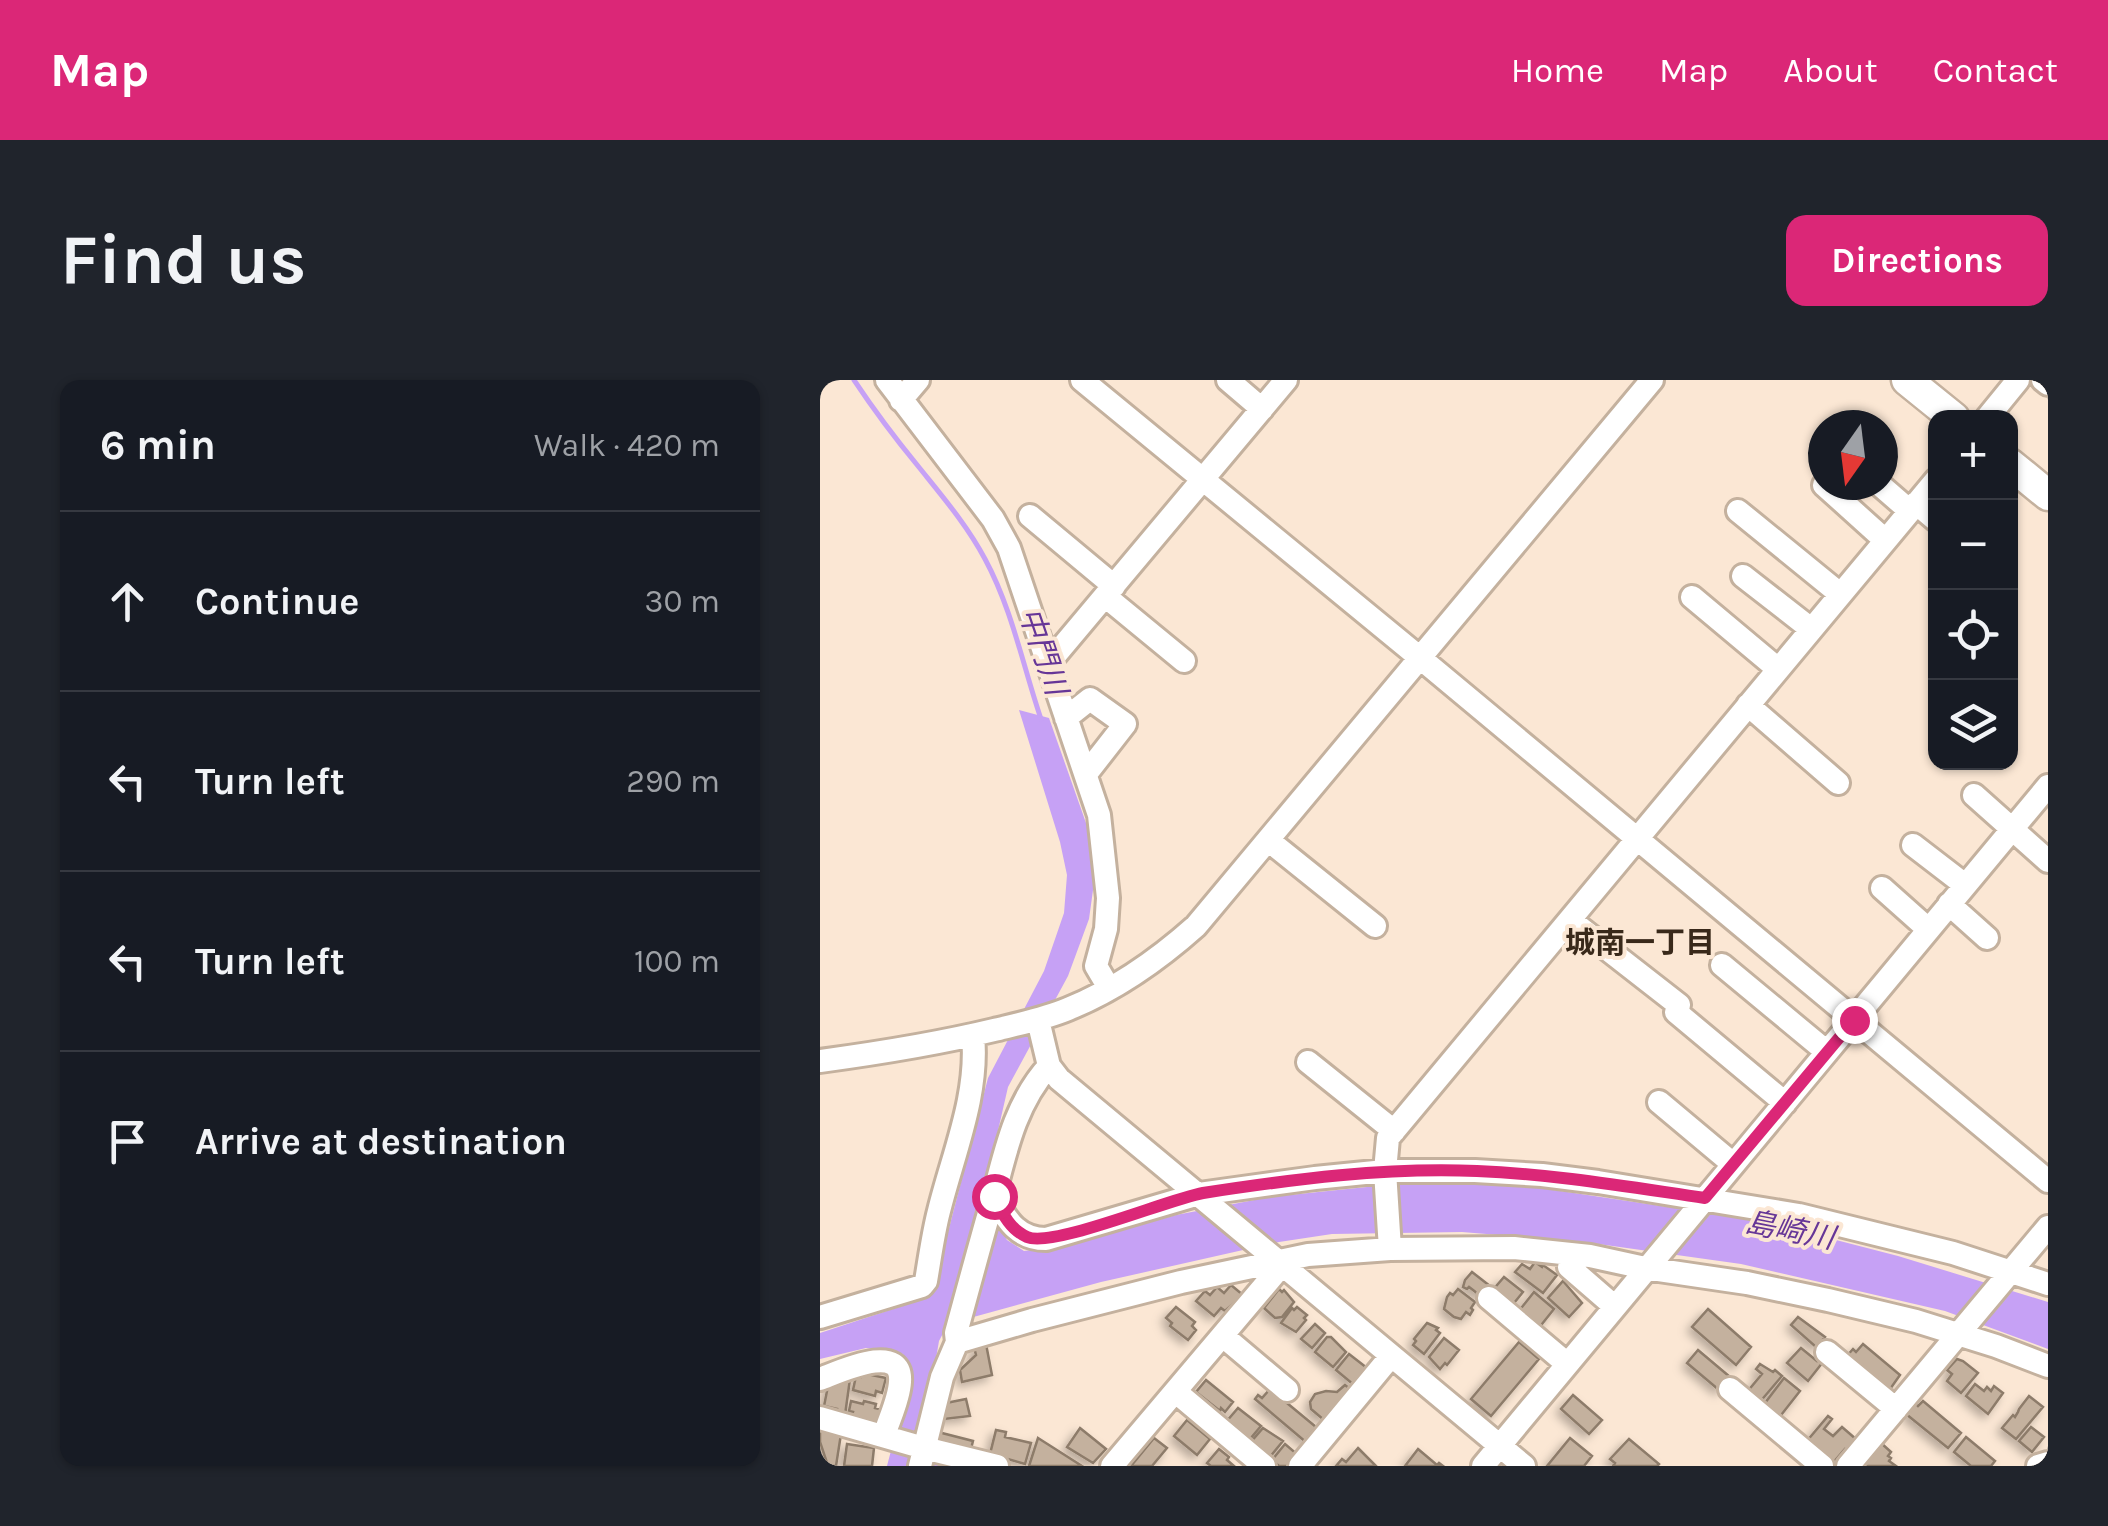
<!DOCTYPE html>
<html lang="en">
<head>
<meta charset="utf-8">
<style>
  :root { --surface:#171b24; --page:#20242c; --text:#f1f3f6; --muted:#9ea1a6; --line:#363941; --accent:#db2777 }
  body { margin:0; font-family:Karla,"Noto Sans JP",sans-serif; background:var(--page); color:var(--text) }
  .controls { position:absolute; right:30px; top:30px; display:grid; overflow:hidden; border-radius:20px; box-shadow:0 2px 8px #0004 }
  .controls button { width:90px; height:90px; display:grid; place-items:center; padding:0; border:0; border-bottom:2px solid var(--line); background:var(--surface); color:var(--text); font:50px sans-serif }
  .compass { position:absolute; left:988px; top:30px; width:90px; height:90px; border-radius:50%; background:var(--surface); box-shadow:0 2px 8px #0004; rotate:194deg }
  .stop { position:absolute; width:30px; height:30px; margin:-22px; border:8px solid #db2777; border-radius:50%; background:#fff }
  .stop.end { background:#db2777; border-color:#fff; box-shadow:0 2px 10px #0008 }
  .list { margin:0; padding:0; list-style:none }
  h2 { display:flex; justify-content:space-between; align-items:center; height:130px; margin:0; padding:0 40px; font-size:42px }
  h2 small { font-size:32px; font-weight:400; color:var(--muted) }
  .list li { display:grid; grid-template-columns:65px 1fr auto; gap:30px; align-items:center; box-sizing:border-box; height:180px; padding:0 40px; border-top:2px solid var(--line) }
  .list b { display:block; font-size:38px; white-space:nowrap }
  .list em { font-size:32px; font-style:normal; color:var(--muted) }
  .icon { flex:none; width:55px; height:55px; fill:none; stroke:currentColor; stroke-width:2; stroke-linecap:round; stroke-linejoin:round }
  .map { position:relative; flex:none; width:1228px; height:1086px; overflow:hidden; border-radius:20px }
  header { display:flex; align-items:center; gap:60px; box-sizing:border-box; height:140px; padding:0 50px; background:var(--accent); color:#fff }
  header strong { font-size:48px }
  nav { display:flex; gap:55px; margin-inline-start:auto; font-size:35px }
  .intro { display:flex; align-items:center; justify-content:space-between; box-sizing:border-box; height:240px; padding:0 60px }
  h1 { margin:0; font-size:70px }
  .button { padding:25px 45px; border-radius:20px; background:var(--accent); color:#fff; font-size:35px; font-weight:700 }
  main { display:flex; gap:60px; padding:0 60px }
  aside { flex:1; background:var(--surface); border-radius:20px; box-shadow:0 2px 8px #0004 }
  .map>svg:first-child { display:block }
  .water { fill:#c6a1f5 }
  .lines { fill:none; stroke-linecap:round; stroke-linejoin:round }
  .stream { stroke:#c6a1f5; stroke-width:5 }
  .building { fill:#c4b19e; stroke:#8d7b6a; stroke-width:2.5; filter:url(#shadow) }
  .minor-casing { stroke:#c4b19e; stroke-width:28 }
  .major-casing { stroke:#c4b19e; stroke-width:35 }
  .minor { stroke:#fff; stroke-width:22 }
  .major { stroke:#fff; stroke-width:30 }
  .route { stroke:#db2777; stroke-width:12 }
  .labels { text-anchor:middle; stroke-width:8; stroke-linejoin:round; paint-order:stroke }
  .water-label { font-size:30px; font-style:italic; fill:#663697; stroke:#fbe7d4 }
  .neighbourhood-label { font-size:30px; font-weight:bold; fill:#39291a; stroke:#fbe7d4 }
</style>
</head>
<body>
<header>
<strong>Map</strong>
<nav><a>Home</a><a>Map</a><a>About</a><a>Contact</a></nav>
</header>
<div class="intro"><h1>Find us</h1><a class="button">Directions</a></div>
<main>
<aside>
<h2>6 min<small>Walk · 420 m</small></h2>
<ul class="list">
<li><svg class="icon" aria-label="ahead" viewBox="0 0 24 24"><path d="M12 20V5M6 11l6-6 6 6"/></svg><div><b>Continue</b></div><em>30 m</em></li>
<li><svg class="icon" aria-label="left" viewBox="0 0 24 24"><path d="M17 20v-9H6M10 6l-5 5 5 5"/></svg><div><b>Turn left</b></div><em>290 m</em></li>
<li><svg class="icon" aria-label="left" viewBox="0 0 24 24"><path d="M17 20v-9H6M10 6l-5 5 5 5"/></svg><div><b>Turn left</b></div><em>100 m</em></li>
<li><svg class="icon" aria-label="arrive" viewBox="0 0 24 24"><path d="M6 21V4h12l-3 4 3 4H6"/></svg><div><b>Arrive at destination</b></div></li>
</ul>
</aside>
<div class="map">
<svg width="1228" height="1086" viewBox="0 0 1228 1086">
  <defs>
    <filter id="shadow"><feDropShadow dx="-4.5" dy="4.5" stdDeviation="5" flood-color="#0004"/></filter>
  </defs>
  <rect width="100%" height="100%" fill="#fbe7d4"/>
  <path class="water" d="M199 330 229 338 272 460 274 503 269 539 248 596 188 707 174 768 169 799 175 838 187 860 204 871 249 865 356 835 450 817 605 801 707 806 942 841 1078 876 1228 922V969L1125 931 921 884 764 862 642 852 512 854 459 862 281 902 128 944 119 961 110 1014 92 1086H67C76 1050 92 1011 83 974L46 968 0 979V953L94 922 113 910 168 698 224 591 244 533 247 495 240 462Z"/>
  <g class="lines">
    <path class="stream" d="M34 0C54 30 75 58 98 86 122 116 147 145 165 179 192 229 203 286 221 339
      M106 1083 119 1086"/>
  </g>
  <path class="building" d="M715 882 722 887 723 885 737 895 723 913 695 892 702 884 710 889Z
    M652 892 670 906 662 917 649 907 647 909 643 907 645 900Z
    M684 897 703 912 690 928 671 912Z
    M743 901 762 923 749 937 728 918Z
    M411 905 423 915 405 931 401 928 394 936 376 921 385 911 390 915 397 907 404 913Z
    M459 909 462 912 464 910 474 922 462 937 455 938 444 928Z
    M638 909 655 922 651 928 653 930 650 935 646 932 641 939 634 937 624 929 627 917 630 913 633 915Z
    M714 912 734 929 718 949 698 932Z
    M356 927 375 942 372 946 376 950 368 960 350 946 352 943 346 938Z
    M477 927 487 935 484 938 486 940 476 952 461 943 472 928 474 930Z
    M888 929 931 967 916 985 872 947Z
    M978 937 1005 957 996 967 971 945Z
    M607 943 618 948 616 950 620 953 604 974 593 965 596 961 594 959Z
    M495 944 505 953 492 968 481 959Z
    M507 957H511L526 972 513 987 495 972Z
    M624 958 639 970 627 985 625 983 620 989 609 977Z
    M699 962 719 979 671 1036 651 1019Z
    M166 964 172 995 142 1002 140 990 156 975 154 967Z
    M1043 964 1080 995 1068 1012 1025 978 1033 969 1036 972Z
    M981 968 997 981 999 979 1003 982 988 1001 967 983Z
    M878 970 910 997 899 1010 867 983Z
    M529 974 547 988 534 1005 516 990Z
    M1137 979 1143 981 1158 993 1141 1013 1127 1001 1132 994 1127 990Z
    M940 984 953 992 955 990 962 996 939 1023 927 1012 942 994 936 989Z
    M42 993 66 998 62 1013 56 1011 55 1016 33 1010 36 996 41 997Z
    M964 998 980 1011 958 1039 945 1027V1023Z
    M30 999 25 1035 16 1032 17 1029 4 1026 9 1001 20 1004Z
    M386 1000 413 1022 405 1032 401 1028 400 1031 376 1012Z
    M1155 1004 1164 1011 1167 1007 1171 1011 1174 1006 1183 1013 1168 1034 1146 1016Z
    M525 1005 530 1009 504 1040 491 1029 490 1022 495 1014 506 1011 517 1012Z
    M450 1009 496 1047 488 1057 491 1059 487 1063 435 1019 438 1015 442 1018Z
    M753 1015 782 1040 769 1054 741 1029Z
    M1209 1016 1223 1027 1196 1059 1182 1048 1193 1035 1195 1037 1198 1032 1199 1029Z
    M146 1019 150 1036 124 1039 121 1024Z
    M31 1021 43 1024 44 1021 56 1024 55 1028 64 1030 60 1046 31 1038 33 1032 29 1031Z
    M1103 1021 1141 1053 1128 1068 1086 1034 1095 1023 1098 1026Z
    M418 1028 441 1046 430 1059 406 1042Z
    M1008 1036 1012 1039 1004 1049 1013 1056 1022 1047 1037 1060 1029 1070 1025 1069 1012 1084 986 1062Z
    M367 1040 390 1059 377 1075 354 1056Z
    M1211 1047 1224 1057 1212 1072 1199 1061Z
    M260 1048 286 1069 273 1083 247 1067Z
    M443 1048 463 1061 449 1078 430 1063Z
    M0 1050 21 1054 16 1086H8L0 1062Z
    M176 1050 186 1052 185 1057 211 1063 205 1084 170 1074Z
    M118 1052 153 1061 150 1073 115 1064Z
    M1146 1057 1175 1081 1171 1086H1151L1134 1072Z
    M218 1058 262 1086H209Z
    M334 1058 347 1068 332 1086H311Z
    M750 1058 772 1076 764 1086H727Z
    M809 1059 839 1084 837 1086H793L795 1083 790 1079Z
    M1061 1063 1071 1072 1068 1076 1071 1078 1069 1081 1076 1086H1046L1045 1083Z
    M27 1064 54 1068 52 1086H24Z
    M465 1064 478 1075 468 1086H459L452 1080Z
    M538 1068 556 1086H516L522 1079 526 1082Z
    M399 1069 409 1077 407 1080 414 1086H391L387 1083Z
    M598 1069 617 1085 619 1083 623 1086H585Z"/>
  <g class="lines">
    <defs>
      <path id="minor" d="M67 0 173 139 189 168 279 435 288 518 286 549 276 586 289 608
        M262 0 599 277 1228 801
        M408 0 442 29
        M1223 0 1228 4
        M81 20 98 0
        M1167 38 1198 0
        M1004 105 1065 160
        M1060 105 1090 131
        M1096 123 1116 140
        M918 131 1020 214
        M210 136 294 206
        M923 196 991 249
        M285 216 364 281
        M872 217 958 289
        M227 285 466 0
        M928 325 1018 403
        M246 338 270 319 305 344 266 394
        M1154 415 1228 481
        M448 460 555 546
        M1093 465 1145 505
        M1062 508 1108 549
        M1129 524 1167 558
        M750 540 859 625
        M902 585 1007 672
        M856 632 965 723
        M218 640 229 686 239 699 704 1086
        M0 681C59 673 116 664 174 650 199 644 224 639 248 629 295 610 339 579 376 546L832 0
        M488 682 574 751
        M839 722 913 784
        M173 817C187 840 197 859 226 859L379 814 495 798 565 791H655L722 795 778 802 979 835 1133 873 1228 904
        M570 869 565 791 568 758 1116 100
        M749 887 794 926
        M669 918 746 983
        M0 937 102 906 106 901C110 878 113 854 119 831 133 774 159 715 153 655
        M403 956 467 1010
        M137 962 212 940 361 902 488 875 570 869 694 868 770 876 825 888 927 903 1008 920 1096 941 1176 966 1228 986
        M1007 972 1076 1029
        M0 999C19 992 83 961 80 1002 79 1020 69 1039 64 1056
        M910 1009 1002 1086
        M356 1012 444 1086
        M0 1038 104 1068 177 1086
        M100 1086 122 997 137 962 136 953C148 909 160 864 173 819 185 773 195 723 229 686
        M292 1086 462 885
        M480 1086 571 976
        M663 1086 1228 406
        M1028 1086 1228 847
        M1218 1086 1228 1083"/>
      <path id="major" d="M1087 0 1134 38
        M1190 84 1228 115"/>
    </defs>
    <use href="#minor" class="minor-casing"/>
    <use href="#major" class="major-casing"/>
    <use href="#minor" class="minor"/>
    <use href="#major" class="major"/>
  </g>
  <g class="lines">
    <path class="route" d="M174 816C182 832 189 849 207 857 233 868 349 819 383 813 474 799 566 787 657 791 734 794 809 807 885 818L1034 640"/>
  </g>
  <g class="labels">
    <g class="water-label">
      <text transform="translate(223 271) rotate(71)" y="10">中門川</text>
      <text transform="translate(970 850) rotate(11)" y="10">島崎川</text>
    </g>
    <g class="neighbourhood-label">
      <text x="820" y="573">城南一丁目</text>
    </g>
  </g>
</svg>
<div class="controls">
<button>+</button>
<button>−</button>
<button><svg class="icon" aria-label="locate" viewBox="0 0 24 24"><circle cx="12" cy="12" r="6"/><path d="M12 2v4M12 18v4M2 12h4M18 12h4"/></svg></button>
<button><svg class="icon" aria-label="layers" viewBox="0 0 24 24"><path d="M12 4l9 5-9 5-9-5zM3 14l9 5 9-5"/></svg></button>
</div>
<svg class="compass" viewBox="-18 -18 36 36"><path d="M0-13l5 13h-10z" fill="#e53935"/><path d="M0 13l5-13h-10z" fill="#9ea1a6"/></svg>
<div class="stop" style="left:174px;top:816px"></div>
<div class="stop end" style="left:1034px;top:640px"></div>
</div>
</main>
</body>
</html>
